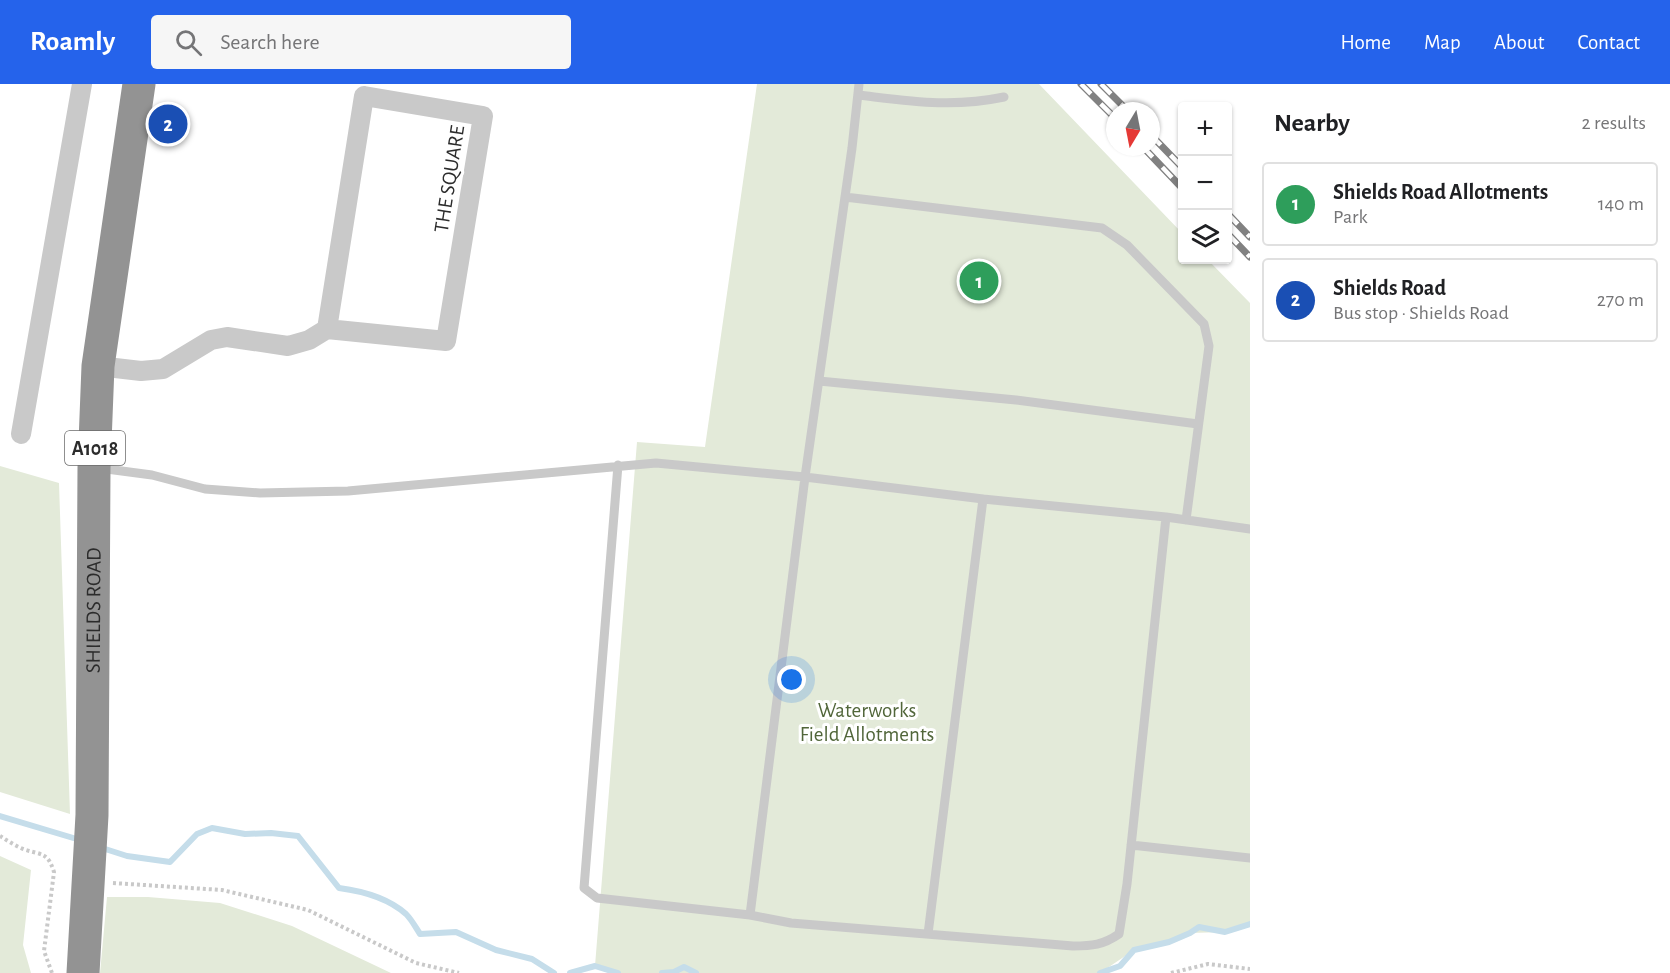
<!DOCTYPE html>
<html lang="en">
<head>
<meta charset="utf-8">
<style>
  :root { --surface:#fff; --page:#f6f6f6; --text:#202124; --muted:#757577; --line:#e0e0e0; --accent:#2563eb }
  body { margin:0; font-family:"Alegreya Sans",sans-serif; background:var(--page); color:var(--text) }
  .controls { position:absolute; right:18px; top:18px; display:grid; overflow:hidden; border-radius:6px; box-shadow:0 2px 4px #0004 }
  .controls button { width:54px; height:54px; display:grid; place-items:center; padding:0; border:0; border-bottom:2px solid var(--line); background:var(--surface); color:var(--text); font:30px sans-serif }
  .compass { position:absolute; left:1106px; top:18px; width:54px; height:54px; border-radius:50%; background:var(--surface); box-shadow:0 2px 4px #0004; rotate:190deg }
  .you { position:absolute; left:792px; top:596px; width:21px; height:21px; margin:-15px; border:4px solid #fff; border-radius:50%; background:#1a73e8; box-shadow:0 0 0 9px #1a73e833 }
  .badge { display:grid; place-items:center; width:39px; height:39px; border-radius:50%; background:var(--accent); color:#fff; font-size:20px; font-weight:700 }
  .pin { position:absolute; translate:-50% -50%; border:3px solid #fff; box-shadow:0 2px 6px #0006 }
  .list { margin:0; padding:0; list-style:none }
  h2 { display:flex; justify-content:space-between; align-items:center; height:78px; margin:0; padding:0 24px; font-size:26px }
  h2 small { font-size:20px; font-weight:400; color:var(--muted) }
  .list li { display:grid; grid-template-columns:39px 1fr auto; gap:18px; align-items:center; box-sizing:border-box; height:84px; margin:0 12px 12px; padding:0 12px; border:2px solid var(--line); border-radius:6px }
  .list b { display:block; font-size:22px; white-space:nowrap }
  .list p { margin:0; font-size:20px; white-space:nowrap; color:var(--muted) }
  .list em { font-size:20px; font-style:normal; color:var(--muted) }
  .icon { flex:none; width:33px; height:33px; fill:none; stroke:currentColor; stroke-width:2; stroke-linecap:round; stroke-linejoin:round }
  .map { position:relative; flex:none; width:1250px; height:889px; overflow:hidden }
  header { display:flex; align-items:center; gap:36px; box-sizing:border-box; height:84px; padding:0 30px; background:var(--accent); color:#fff }
  header strong { font-size:28px }
  nav { display:flex; gap:33px; margin-inline-start:auto; font-size:21px }
  .search { width:420px; height:54px; background:var(--page); display:flex; align-items:center; gap:15px; box-sizing:border-box; padding:0 21px; border-radius:6px; color:var(--muted); font-size:22px }
  main { display:flex }
  aside { flex:1; background:var(--surface) }
  .map>svg:first-child { display:block }
  .green { fill:#e3ead9 }
  .lines { fill:none; stroke-linecap:round; stroke-linejoin:round }
  .stream { stroke:#c5ddea; stroke-width:6 }
  .path { stroke:#c9c9c9; stroke-width:4; stroke-dasharray:3 3; stroke-linecap:butt }
  .lane { stroke:#c9c9c9; stroke-width:9 }
  .street { stroke:#c9c9c9; stroke-width:20 }
  .highway { stroke:#939393; stroke-width:33 }
  .rail-casing { stroke:#818181; stroke-width:7 }
  .rail { stroke:#fff; stroke-width:4.5; stroke-dasharray:14; stroke-linecap:butt }
  .labels { text-anchor:middle; stroke-width:6; stroke-linejoin:round; paint-order:stroke }
  .shield { fill:#fff; stroke:#6b6b6b; stroke-width:1.5 }
  .shield-label { font-size:20px; font-weight:bold; fill:#2c2c2c }
  .street-label { font-size:21px; fill:#2c2c2c; stroke:#fff }
  .park-label { font-size:21px; fill:#51663a; stroke:#fff }
</style>
</head>
<body>
<header>
<strong>Roamly</strong>
<div class="search"><svg class="icon" aria-label="search" viewBox="0 0 24 24"><circle cx="10" cy="10" r="6"/><path d="M15 15l6 6"/></svg>Search here</div>
<nav><a>Home</a><a>Map</a><a>About</a><a>Contact</a></nav>
</header>
<main>
<div class="map">
<svg width="1250" height="889" viewBox="0 0 1250 889">
  <rect width="100%" height="100%" fill="#fff"/>
  <path class="green" d="M757 0H1039L1182 149V176H1208L1250 219V841L1225 848 1190 849 1169 858 1134 866 1100 889H618L595 882 637 358 705 363Z
    M0 382 59 399 70 730 0 708Z
    M0 772 31 786 23 861 31 889H0Z
    M107 813H148L220 819 292 842 391 889H100Z"/>
  <g class="lines">
    <path class="stream" d="M0 732 80 756
      M99 763 127 772 170 778 197 750 212 744 245 750 271 749 298 752 339 804C362 807 388 814 406 830 412 836 416 844 420 850L456 848 496 866 532 875 554 889
      M570 889 595 882 618 889
      M662 889 674 888 684 883 696 889
      M1100 889 1120 882 1134 866 1169 858 1190 849 1199 843 1225 848 1250 840"/>
    <path class="path" d="M0 752C8 757 17 763 26 766 43 771 48 769 54 788L44 867 52 889
      M113 799 222 806 308 826 416 879 459 889
      M1171 889 1208 880 1250 885"/>
    <path class="lane" d="M858 11C910 17 951 24 1004 13
      M845 113 1102 144 1127 161 1204 240 1209 262 1186 436
      M819 297 1016 316 1198 340
      M618 381 584 804 597 814 750 831 791 839 1073 862C1092 862 1103 861 1119 850L1127 800 1166 433
      M99 384 152 391 205 405 260 409 348 407 656 379 805 393 983 415 1166 433 1250 445
      M1131 761 1250 774
      M750 831 805 393 852 64 859 0
      M928 850 983 415"/>
    <path class="street" d="M364 12 483 32 446 257 327 245Z
      M98 282 141 287 163 285 211 256 227 253 288 262 309 256 327 245
      M21 350 82 0"/>
    <path class="highway" id="s1" d="M83 889 92 731 94 384 98 282 139 0"/>
    <defs>
      <path id="rail" d="M1081 0 1115 34
        M1101 0 1128 27
        M1151 51 1182 83
        M1143 63 1182 104
        M1228 130 1250 153
        M1228 150 1250 173"/>
    </defs>
    <use href="#rail" class="rail-casing"/>
    <use href="#rail" class="rail"/>
  </g>
  <g class="labels">
    <rect class="shield" x="65" y="347" width="60" height="34" rx="4.5"/>
    <g class="shield-label">
      <text x="95" y="371">A1018</text>
    </g>
    <g class="street-label">
      <text transform="translate(449 95) rotate(-81)" y="7">THE SQUARE</text>
      <text dy="7" stroke="none"><textPath href="#s1" startOffset="363">SHIELDS ROAD</textPath></text>
    </g>
    <g class="park-label">
      <text x="867" y="633">Waterworks<tspan x="867" dy="24">Field Allotments</tspan></text>
    </g>
  </g>
</svg>
<div class="controls">
<button>+</button>
<button>−</button>
<button><svg class="icon" aria-label="layers" viewBox="0 0 24 24"><path d="M12 4l9 5-9 5-9-5zM3 14l9 5 9-5"/></svg></button>
</div>
<svg class="compass" viewBox="-18 -18 36 36"><path d="M0-13l5 13h-10z" fill="#e53935"/><path d="M0 13l5-13h-10z" fill="#757577"/></svg>
<div class="you"></div>
<div class="pin badge" style="left:979px;top:197px;background:#2e9e5b">1</div>
<div class="pin badge" style="left:168px;top:40px;background:#1a4fb4">2</div>
</div>
<aside>
<h2>Nearby<small>2 results</small></h2>
<ul class="list">
<li><span class="badge" style="background:#2e9e5b">1</span><div><b>Shields Road Allotments</b><p>Park</p></div><em>140 m</em></li>
<li><span class="badge" style="background:#1a4fb4">2</span><div><b>Shields Road</b><p>Bus stop · Shields Road</p></div><em>270 m</em></li>
</ul>
</aside>
</main>
</body>
</html>
